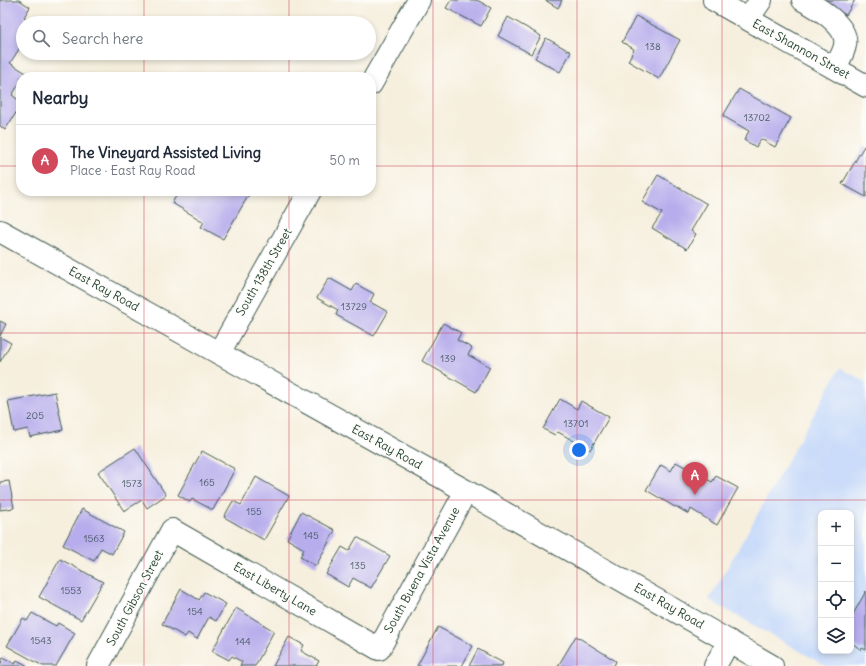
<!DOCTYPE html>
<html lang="en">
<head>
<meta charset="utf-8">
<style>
  :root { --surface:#fff; --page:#f6f6f7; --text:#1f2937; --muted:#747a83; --line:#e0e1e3; --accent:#d1495b }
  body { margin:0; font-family:Delius,sans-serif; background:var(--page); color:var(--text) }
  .controls { position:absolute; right:12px; bottom:12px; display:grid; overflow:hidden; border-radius:8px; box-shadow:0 2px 6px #0003 }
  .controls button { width:36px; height:36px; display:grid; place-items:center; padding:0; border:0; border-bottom:1px solid var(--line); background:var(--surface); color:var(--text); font:20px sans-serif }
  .you { position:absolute; left:579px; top:450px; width:14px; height:14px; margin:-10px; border:3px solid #fff; border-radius:50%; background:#1a73e8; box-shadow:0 0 0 6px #1a73e833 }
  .badge { display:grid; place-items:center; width:26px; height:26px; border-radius:50%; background:var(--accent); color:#fff; font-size:13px; font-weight:700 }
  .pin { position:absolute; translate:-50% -33px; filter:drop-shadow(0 1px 2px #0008) }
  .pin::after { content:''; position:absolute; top:21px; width:14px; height:12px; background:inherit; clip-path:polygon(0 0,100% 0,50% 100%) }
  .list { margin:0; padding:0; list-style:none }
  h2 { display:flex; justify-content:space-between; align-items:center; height:52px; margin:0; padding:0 16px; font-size:17px }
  h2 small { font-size:13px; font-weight:400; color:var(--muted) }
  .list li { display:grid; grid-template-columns:26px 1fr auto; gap:12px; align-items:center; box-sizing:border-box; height:72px; padding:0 16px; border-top:1px solid var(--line) }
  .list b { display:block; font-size:15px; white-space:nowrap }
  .list p { margin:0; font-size:13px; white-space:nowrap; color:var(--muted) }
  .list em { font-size:13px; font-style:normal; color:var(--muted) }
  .icon { flex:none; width:22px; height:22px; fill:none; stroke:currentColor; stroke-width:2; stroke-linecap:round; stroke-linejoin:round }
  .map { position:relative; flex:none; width:866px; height:666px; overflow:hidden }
  .search { position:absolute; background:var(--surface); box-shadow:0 2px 6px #0003; left:16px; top:16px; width:360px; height:44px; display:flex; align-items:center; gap:10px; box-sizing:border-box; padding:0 14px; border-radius:22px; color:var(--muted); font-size:15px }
  .panel { position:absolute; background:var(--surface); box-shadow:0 2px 6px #0003; left:16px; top:72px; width:360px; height:124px; border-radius:16px }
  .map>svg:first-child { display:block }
  .built { fill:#cadcf9; fill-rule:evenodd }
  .building { fill:#b7adec }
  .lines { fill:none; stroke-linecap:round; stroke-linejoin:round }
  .minor-casing { stroke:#3f584e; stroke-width:24 }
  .major-casing { stroke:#3f584e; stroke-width:24 }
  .minor { stroke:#fff; stroke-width:22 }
  .major { stroke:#fff; stroke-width:22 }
  .grid { fill:none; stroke:#d1495b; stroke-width:1; stroke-opacity:0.55 }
  .labels { text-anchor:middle; stroke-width:3; stroke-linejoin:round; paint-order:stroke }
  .number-label { font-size:10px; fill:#455962 }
  .street-label { font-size:12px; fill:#1f3d34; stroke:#fdfcf7 }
</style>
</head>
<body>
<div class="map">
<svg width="866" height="666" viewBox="0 0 866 666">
  <rect width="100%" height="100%" fill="#fdfcf7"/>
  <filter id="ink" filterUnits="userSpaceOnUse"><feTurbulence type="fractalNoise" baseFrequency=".025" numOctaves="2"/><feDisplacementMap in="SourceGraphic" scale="8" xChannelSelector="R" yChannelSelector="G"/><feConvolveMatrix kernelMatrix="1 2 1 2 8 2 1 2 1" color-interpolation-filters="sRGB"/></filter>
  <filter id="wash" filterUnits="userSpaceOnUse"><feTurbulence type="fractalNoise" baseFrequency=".012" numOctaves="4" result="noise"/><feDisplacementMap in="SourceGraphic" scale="16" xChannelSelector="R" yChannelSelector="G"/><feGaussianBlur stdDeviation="0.9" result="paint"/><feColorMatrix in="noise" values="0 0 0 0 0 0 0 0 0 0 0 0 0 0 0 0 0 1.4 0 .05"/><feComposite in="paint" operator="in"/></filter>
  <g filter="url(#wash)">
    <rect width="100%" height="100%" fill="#f6efde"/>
    <path class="built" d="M840 368 866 382V666H826L709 600ZM821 513H851V651H821Z"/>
    <g id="blocks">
      <path class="building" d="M0 0H19L30 7 24 17 34 23H23V43L10 63 26 73 23 77H21V81L12 95 21 102V105L5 130 0 126Z
        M451 0H477L491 8 481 26 446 8Z
        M545 0H562L558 8Z
        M819 0H855L846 15Z
        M636 16 680 40 659 79 628 61 634 49 622 42Z
        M508 17 541 36 531 54 498 36Z
        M546 38 571 52 560 72 535 58Z
        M739 89 791 118 775 147 761 139 756 147 744 140 749 131 723 116Z
        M864 146 866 147V197L842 184Z
        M658 175 707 204 691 231 696 234 687 249 652 228 662 213 642 202Z
        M179 191H251L223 239 201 227 204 222 172 203Z
        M329 278 352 291 356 284 374 294 370 302 388 312 374 336 336 315 338 310 317 298Z
        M0 321 6 324 0 336Z
        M443 323 461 333 457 340 472 348 468 355 490 367 476 392 422 361Z
        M0 337 11 343 0 362Z
        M55 392 63 430 30 437 28 429 14 432 8 401Z
        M560 399 577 409 581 401 609 417 590 450 558 432 555 435 543 429Z
        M135 448 166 495 147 508 142 500 124 511 98 472Z
        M202 451 235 469 213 510 192 499 190 502 178 495Z
        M676 462 712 482 716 476 738 488 717 525 691 509 689 514 675 506V507L646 490 661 465 671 471Z
        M256 477 289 496 264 540 224 517 233 501 241 505Z
        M9 481 14 508 0 510V482Z
        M82 509 124 532 112 554 101 548 94 561 63 545Z
        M301 512 335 530 316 566 300 557 304 549 287 539Z
        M357 537 390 556 371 588 353 578 348 587 326 574 342 547 349 551Z
        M60 559 103 582 81 620 39 597Z
        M181 589 199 600 204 592 226 604 216 621 209 617 197 639 188 633 185 637 162 624Z
        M866 591V650L862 648 861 650 851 642V618Z
        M236 608 274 631 255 666H240L242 662 232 656 229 660 212 651Z
        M32 613 56 626 58 623 75 633 56 666H43L7 646 23 618 27 621Z
        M438 627 473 646 462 666H417Z
        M576 636 616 661 614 666H558Z
        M289 637 304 645 301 651 319 661 316 666H273Z
        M478 649 503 663 502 666H469Z
        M3 657 15 664 17 660 28 666H0Z"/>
    </g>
  </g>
  <g filter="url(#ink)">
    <use href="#blocks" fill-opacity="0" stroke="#3f584e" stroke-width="1"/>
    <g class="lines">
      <defs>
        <path id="minor" d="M714 0 866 86
          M803 0C817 7 849 26 845 45 844 53 838 61 835 68
          M748 19 761 0
          M371 84 419 0
          M219 353 310 191
          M98 666 172 530 379 649 466 491
          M715 666 729 641"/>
        <path id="major" d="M0 231 466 491 772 666"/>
      </defs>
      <use href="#minor" class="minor-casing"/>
      <use href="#major" class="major-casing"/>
      <use href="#minor" class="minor"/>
      <use href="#major" class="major"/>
    </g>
  </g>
  <path class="grid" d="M144 0V23M289 0V23M433 0V666M577 0V666M722 0V666M144 53V77M289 53V77M0 166H21M371 166H866M144 191V666M289 191V666M0 333H866M0 500H866"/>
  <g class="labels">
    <g class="number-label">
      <text x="653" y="50">138</text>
      <text x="757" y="121">13702</text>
      <text x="354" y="310">13729</text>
      <text x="448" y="362">139</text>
      <text x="35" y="419">205</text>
      <text x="576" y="427">13701</text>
      <text x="207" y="486">165</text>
      <text x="132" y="487">1573</text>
      <text x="254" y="515">155</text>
      <text x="311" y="539">145</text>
      <text x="94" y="542">1563</text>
      <text x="358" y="569">135</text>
      <text x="71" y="594">1553</text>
      <text x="195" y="615">154</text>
      <text x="41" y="644">1543</text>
      <text x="243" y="645">144</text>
    </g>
    <g class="street-label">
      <text transform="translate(801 49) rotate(29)" y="4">East Shannon Street</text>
      <text transform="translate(264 272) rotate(-60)" y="4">South 138th Street</text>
      <text transform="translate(104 289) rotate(29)" y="4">East Ray Road</text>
      <text transform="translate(387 447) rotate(29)" y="4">East Ray Road</text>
      <text transform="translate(422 570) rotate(-61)" y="4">South Buena Vista Avenue</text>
      <text transform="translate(275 589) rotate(30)" y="4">East Liberty Lane</text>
      <text transform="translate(135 598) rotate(-62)" y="4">South Gibson Street</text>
      <text transform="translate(669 606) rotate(30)" y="4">East Ray Road</text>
    </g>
  </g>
</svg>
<div class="controls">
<button>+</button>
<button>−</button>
<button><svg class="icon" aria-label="locate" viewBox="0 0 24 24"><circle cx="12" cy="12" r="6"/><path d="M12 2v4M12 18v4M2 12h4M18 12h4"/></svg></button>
<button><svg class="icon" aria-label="layers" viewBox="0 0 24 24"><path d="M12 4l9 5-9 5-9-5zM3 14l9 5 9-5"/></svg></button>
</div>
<div class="you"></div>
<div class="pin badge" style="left:695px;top:495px">A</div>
<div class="search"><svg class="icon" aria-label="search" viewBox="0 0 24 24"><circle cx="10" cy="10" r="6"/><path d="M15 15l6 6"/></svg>Search here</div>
<section class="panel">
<h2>Nearby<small></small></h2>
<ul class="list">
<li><span class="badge">A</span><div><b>The Vineyard Assisted Living</b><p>Place · East Ray Road</p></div><em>50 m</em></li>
</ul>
</section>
</div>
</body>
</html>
